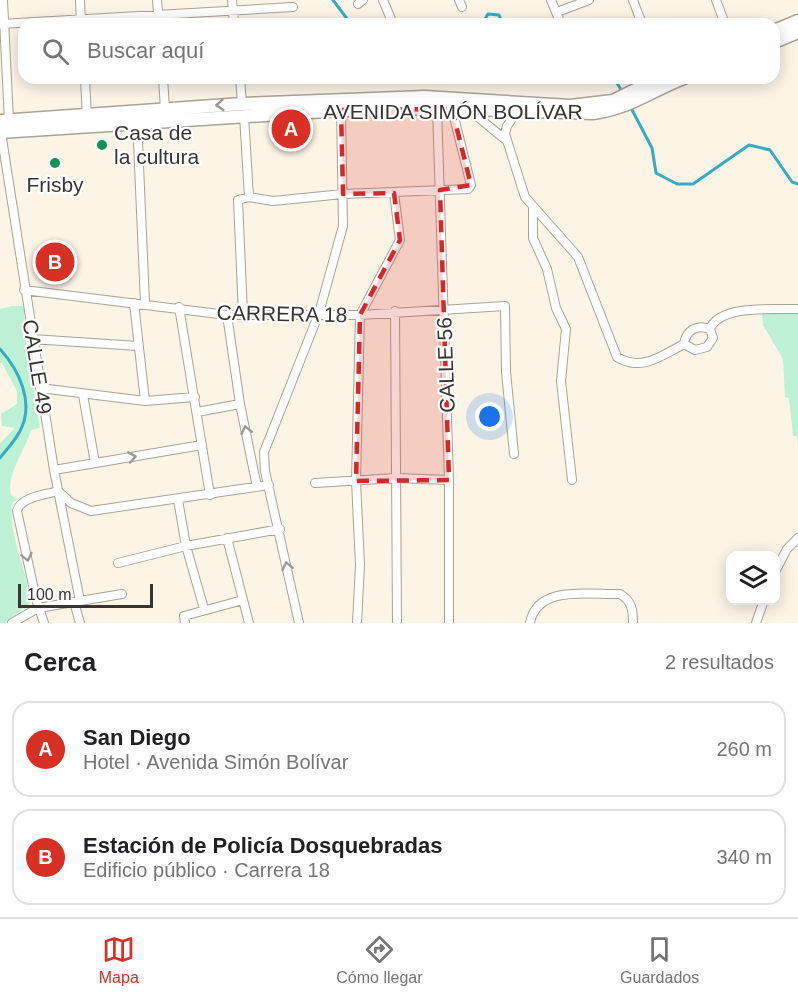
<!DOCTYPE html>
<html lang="es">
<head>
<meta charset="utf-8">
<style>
  :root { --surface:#fff; --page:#f2f2f2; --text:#202124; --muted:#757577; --line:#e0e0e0; --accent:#d93025 }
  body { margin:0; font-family:Helvetica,sans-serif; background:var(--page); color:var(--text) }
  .controls { position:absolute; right:18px; bottom:18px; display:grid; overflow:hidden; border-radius:12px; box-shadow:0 3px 15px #0003 }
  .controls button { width:54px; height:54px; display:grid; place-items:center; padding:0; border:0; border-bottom:2px solid var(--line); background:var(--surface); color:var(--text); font:30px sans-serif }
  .scale { position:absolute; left:18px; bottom:15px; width:135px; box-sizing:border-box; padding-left:6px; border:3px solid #383530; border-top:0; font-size:16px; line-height:21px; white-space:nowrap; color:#383530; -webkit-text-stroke:4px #fff; paint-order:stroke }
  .you { position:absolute; left:490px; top:417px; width:21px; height:21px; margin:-15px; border:4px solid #fff; border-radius:50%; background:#1a73e8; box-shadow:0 0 0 9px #1a73e833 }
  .badge { display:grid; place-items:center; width:39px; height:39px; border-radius:50%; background:var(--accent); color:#fff; font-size:20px; font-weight:700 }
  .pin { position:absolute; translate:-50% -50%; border:3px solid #fff; box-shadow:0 2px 6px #0006 }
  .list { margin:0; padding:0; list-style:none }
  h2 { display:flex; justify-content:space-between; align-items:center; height:78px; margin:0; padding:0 24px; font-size:26px }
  h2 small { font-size:20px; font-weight:400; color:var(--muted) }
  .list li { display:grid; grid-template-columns:39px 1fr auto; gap:18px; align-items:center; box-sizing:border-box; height:96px; margin:0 12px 12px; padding:0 12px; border:2px solid var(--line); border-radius:18px }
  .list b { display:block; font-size:22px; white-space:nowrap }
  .list p { margin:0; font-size:20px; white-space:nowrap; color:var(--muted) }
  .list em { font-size:20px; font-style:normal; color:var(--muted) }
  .icon { flex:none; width:33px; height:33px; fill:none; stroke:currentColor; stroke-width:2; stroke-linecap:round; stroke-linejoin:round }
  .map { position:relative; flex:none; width:798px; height:623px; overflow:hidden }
  .search { position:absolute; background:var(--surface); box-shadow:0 3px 15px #0003; left:18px; right:18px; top:18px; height:66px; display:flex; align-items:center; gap:15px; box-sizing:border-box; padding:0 21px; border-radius:18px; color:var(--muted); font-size:22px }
  .sheet { height:294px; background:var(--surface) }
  nav { display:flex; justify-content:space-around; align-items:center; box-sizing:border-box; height:84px; border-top:2px solid var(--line); background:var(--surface); font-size:16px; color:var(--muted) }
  nav a { display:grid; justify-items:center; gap:3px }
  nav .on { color:var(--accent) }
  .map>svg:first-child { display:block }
  .green { fill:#bcf1d3 }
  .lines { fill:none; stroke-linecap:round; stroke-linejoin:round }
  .stream { stroke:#36abc8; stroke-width:3 }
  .street-casing { stroke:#a9a395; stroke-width:10 }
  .primary-casing { stroke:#a9a395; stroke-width:15 }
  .street { stroke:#fff; stroke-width:8 }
  .primary { stroke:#fff; stroke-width:12 }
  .oneway { stroke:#9c9a98 }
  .marked { fill:#d62828; fill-opacity:0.2; stroke:#d62828; stroke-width:4.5; stroke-dasharray:12 8; stroke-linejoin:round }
  .poi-dot { fill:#119554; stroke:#fff; stroke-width:2 }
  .labels { text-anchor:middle; stroke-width:4.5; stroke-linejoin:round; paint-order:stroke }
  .street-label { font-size:21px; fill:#383530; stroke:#fff }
  .poi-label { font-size:21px; fill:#383530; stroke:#fff; text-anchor:start }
</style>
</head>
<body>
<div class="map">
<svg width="798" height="623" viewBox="0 0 798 623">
  <rect width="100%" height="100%" fill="#fcf5e6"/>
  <path class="green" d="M12 306H24L25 335 40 428 31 430C25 451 6 474 11 495L17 499 12 503C8 536 28 570 30 603L5 623H0V443L15 428 2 426 1 414 17 404V391L2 363H0V309Z
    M798 309V449L797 436H793L789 398 785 397 783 359 763 325 762 311Z"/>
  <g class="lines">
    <path class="stream" d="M333 0 351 24
      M482 24 488 14 499 15 503 24
      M614 78 623 93
      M630 106 652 148 656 173 677 184H693L749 145 770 150 792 182 798 184
      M0 349C19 370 35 403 20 431 15 441 6 450 0 458"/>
    <defs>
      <path id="street" d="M3 0 9 121
        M80 0 81 24
        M157 0 159 24
        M232 0 234 24
        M383 0 393 24
        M459 0 462 7
        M551 0 561 24
        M633 0 642 24
        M716 0 725 24
        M358 4 363 0
        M557 12 589 0
        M0 24 293 7
        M85 78 87 119
        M163 78 165 109
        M240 78 242 104
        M437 108 449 480V623
        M468 109 507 141
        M518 110 507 126 505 134 525 197 578 257 617 357C641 372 661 356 684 344 686 330 697 324 710 329
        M244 116 249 197
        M137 119 145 303
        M1 132 54 470 80 601
        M533 208V238L547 269 556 308 566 329 561 381 572 480
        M24 290 227 315H360L505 306 506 372 514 454
        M134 303 145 401
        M179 307 210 495
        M395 311 397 623
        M227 315 240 404 257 487
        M243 315 238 200 249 197 273 201 343 194 468 189 471 185 452 109
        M32 339 138 346
        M684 344 695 350 707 347 713 338 710 329C720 304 774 310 798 309
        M40 388 145 401 195 397
        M83 395 95 463
        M197 412 240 404
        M54 470 202 445
        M315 483 396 478 449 480
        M58 491 71 503 91 511 269 485
        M178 500 186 546 204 609
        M227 538 249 623
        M118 563 186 546 280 529
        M776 570 787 549 798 538
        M74 602 80 623
        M12 623 38 608 122 594
        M44 623 36 599 17 511C20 497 45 495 58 491
        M185 623 184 616 243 600
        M299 623 265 471 264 452 319 313 343 226 341 110
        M357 623 360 565 356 481 360 315 400 240 394 193
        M530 623C537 584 590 595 620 594 632 601 633 610 633 623
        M756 623 764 600"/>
      <path id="primary" d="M774 31 798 21
        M774 42 798 32
        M0 121 242 104 425 97 570 106 613 101 659 78
        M0 132 341 110 437 108 593 113C630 108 650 91 684 78"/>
    </defs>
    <use href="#street" class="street-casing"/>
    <use href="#primary" class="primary-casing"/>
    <use href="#street" class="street"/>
    <use href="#primary" class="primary"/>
  </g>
  <defs><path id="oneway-chevron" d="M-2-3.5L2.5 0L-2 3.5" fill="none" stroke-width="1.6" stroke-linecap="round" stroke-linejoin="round" transform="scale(1.5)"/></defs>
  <g class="oneway">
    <use href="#oneway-chevron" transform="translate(220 105) rotate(176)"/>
    <use href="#oneway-chevron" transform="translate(246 430) rotate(-102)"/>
    <use href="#oneway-chevron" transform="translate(132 457) rotate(-10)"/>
    <use href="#oneway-chevron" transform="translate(27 557) rotate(78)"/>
    <use href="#oneway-chevron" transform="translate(287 566) rotate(-102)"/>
  </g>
  <path class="marked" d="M452 109 471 185 440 190 449 480 356 481 360 315 400 240 394 193 343 194 341 110Z"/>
  <g class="poi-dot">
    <circle cx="102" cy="145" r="6"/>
    <circle cx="55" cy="163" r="6"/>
  </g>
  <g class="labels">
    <g class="street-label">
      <text x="453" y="119">AVENIDA SIMÓN BOLÍVAR</text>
      <text transform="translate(282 314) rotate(1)" y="7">CARRERA 18</text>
      <text transform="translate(446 365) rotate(-92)" y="7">CALLE 56</text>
      <text transform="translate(37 367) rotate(81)" y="7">CALLE 49</text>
    </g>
    <g class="poi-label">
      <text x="114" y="140">Casa de<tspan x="114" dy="24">la cultura</tspan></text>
      <text x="55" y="192" text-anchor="middle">Frisby</text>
    </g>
  </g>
</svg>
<div class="controls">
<button><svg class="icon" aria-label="layers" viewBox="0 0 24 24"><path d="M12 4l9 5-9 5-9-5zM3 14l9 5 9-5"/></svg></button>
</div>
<div class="scale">100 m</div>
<div class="you"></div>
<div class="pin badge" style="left:291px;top:129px">A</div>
<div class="pin badge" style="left:55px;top:262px">B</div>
<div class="search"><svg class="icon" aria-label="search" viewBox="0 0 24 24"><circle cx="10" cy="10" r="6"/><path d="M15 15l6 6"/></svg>Buscar aquí</div>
</div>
<section class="sheet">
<h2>Cerca<small>2 resultados</small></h2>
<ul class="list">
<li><span class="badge">A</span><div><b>San Diego</b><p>Hotel · Avenida Simón Bolívar</p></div><em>260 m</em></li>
<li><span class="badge">B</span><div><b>Estación de Policía Dosquebradas</b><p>Edificio público · Carrera 18</p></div><em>340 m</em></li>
</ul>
</section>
<nav>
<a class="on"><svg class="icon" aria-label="map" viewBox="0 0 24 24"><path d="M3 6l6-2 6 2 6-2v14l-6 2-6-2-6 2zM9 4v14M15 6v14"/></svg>Mapa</a>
<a><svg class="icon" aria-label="directions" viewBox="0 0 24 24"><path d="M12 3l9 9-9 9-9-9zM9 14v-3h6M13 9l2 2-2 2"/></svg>Cómo llegar</a>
<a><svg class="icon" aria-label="saved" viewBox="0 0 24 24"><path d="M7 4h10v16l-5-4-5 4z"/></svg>Guardados</a>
</nav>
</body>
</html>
